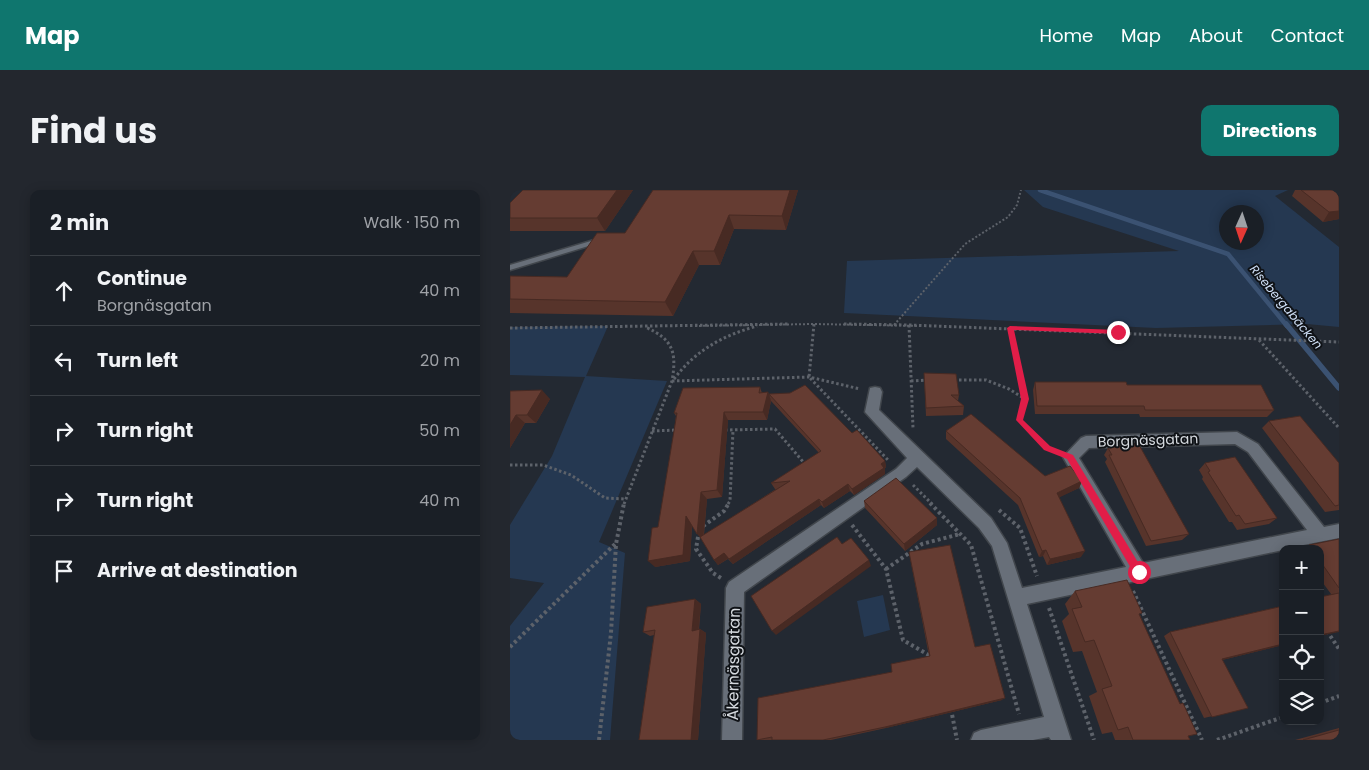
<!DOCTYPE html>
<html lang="en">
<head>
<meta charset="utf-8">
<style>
  :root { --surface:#1a1f26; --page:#23272e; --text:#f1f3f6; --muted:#9fa2a7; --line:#383d43; --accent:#0f766e }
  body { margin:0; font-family:Poppins,sans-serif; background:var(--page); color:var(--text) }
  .controls { position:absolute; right:15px; bottom:15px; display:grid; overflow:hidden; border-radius:10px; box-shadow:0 2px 12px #0003 }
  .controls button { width:45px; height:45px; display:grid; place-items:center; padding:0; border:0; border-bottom:1px solid var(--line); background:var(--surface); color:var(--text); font:25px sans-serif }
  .compass { position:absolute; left:709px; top:15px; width:45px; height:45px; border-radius:50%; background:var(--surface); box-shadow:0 2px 12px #0003; rotate:183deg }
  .stop { position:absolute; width:15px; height:15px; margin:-11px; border:4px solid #e11d48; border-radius:50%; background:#fff }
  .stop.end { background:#e11d48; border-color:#fff; box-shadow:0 1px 5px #0008 }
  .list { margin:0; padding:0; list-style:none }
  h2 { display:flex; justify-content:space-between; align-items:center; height:65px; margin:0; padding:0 20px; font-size:21px }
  h2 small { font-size:16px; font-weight:400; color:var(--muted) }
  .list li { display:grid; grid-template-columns:32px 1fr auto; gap:15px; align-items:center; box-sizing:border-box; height:70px; padding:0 20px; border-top:1px solid var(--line) }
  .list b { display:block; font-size:19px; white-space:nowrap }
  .list p { margin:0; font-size:16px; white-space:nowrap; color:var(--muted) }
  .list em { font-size:16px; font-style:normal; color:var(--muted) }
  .icon { flex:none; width:28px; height:28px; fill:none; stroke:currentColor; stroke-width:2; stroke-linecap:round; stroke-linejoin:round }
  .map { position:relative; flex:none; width:829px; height:550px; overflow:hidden; border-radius:10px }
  header { display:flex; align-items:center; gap:30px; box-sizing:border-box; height:70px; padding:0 25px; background:var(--accent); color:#fff }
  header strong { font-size:24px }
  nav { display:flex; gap:28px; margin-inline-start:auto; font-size:18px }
  .intro { display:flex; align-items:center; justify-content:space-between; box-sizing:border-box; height:120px; padding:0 30px }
  h1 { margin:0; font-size:35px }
  .button { padding:12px 22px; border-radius:10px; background:var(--accent); color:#fff; font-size:18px; font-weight:700 }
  main { display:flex; gap:30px; padding:0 30px }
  aside { flex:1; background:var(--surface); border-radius:10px; box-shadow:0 2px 12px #0003 }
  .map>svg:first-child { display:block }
  .green { fill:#253851; fill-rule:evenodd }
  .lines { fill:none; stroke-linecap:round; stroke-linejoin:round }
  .stream-far1 { stroke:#3b5272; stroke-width:4.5 }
  .stream { stroke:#3b5272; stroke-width:5.5 }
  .lane-casing { stroke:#41464c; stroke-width:3 }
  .street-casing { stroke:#41464c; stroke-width:3 }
  .path-far2 { stroke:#5d626a; stroke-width:2; stroke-dasharray:2 2; stroke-linecap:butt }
  .path-far1 { stroke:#5d626a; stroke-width:3; stroke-dasharray:2.5 2.5; stroke-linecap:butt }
  .path { stroke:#5d626a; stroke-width:4; stroke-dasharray:3 3; stroke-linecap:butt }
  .lane { fill:#686f79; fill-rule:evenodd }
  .street { fill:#686f79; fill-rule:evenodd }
  .wall { fill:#57342b }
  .shaded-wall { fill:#472a23 }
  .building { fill:#653c32; stroke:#472a23 }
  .route { fill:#e11d48 }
  .labels { text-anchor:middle; stroke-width:4; stroke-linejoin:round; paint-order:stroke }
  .far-water-label { font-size:12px; font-style:italic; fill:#d0e0f7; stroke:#0f1216 }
  .street-label { font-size:14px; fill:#d5d9de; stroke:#0f1216 }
  .near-street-label { font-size:16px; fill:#d5d9de; stroke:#0f1216 }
</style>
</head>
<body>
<header>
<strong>Map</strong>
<nav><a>Home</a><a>Map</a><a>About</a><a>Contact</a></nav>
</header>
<div class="intro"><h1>Find us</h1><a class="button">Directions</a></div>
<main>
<aside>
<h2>2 min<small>Walk · 150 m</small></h2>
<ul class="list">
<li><svg class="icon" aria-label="ahead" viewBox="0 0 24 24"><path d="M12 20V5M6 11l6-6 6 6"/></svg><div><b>Continue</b><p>Borgnäsgatan</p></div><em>40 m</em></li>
<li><svg class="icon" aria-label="left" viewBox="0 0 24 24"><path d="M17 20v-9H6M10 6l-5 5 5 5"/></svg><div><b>Turn left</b></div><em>20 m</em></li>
<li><svg class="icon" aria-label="right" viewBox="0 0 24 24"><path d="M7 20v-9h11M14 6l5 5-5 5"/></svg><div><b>Turn right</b></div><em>50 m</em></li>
<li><svg class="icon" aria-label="right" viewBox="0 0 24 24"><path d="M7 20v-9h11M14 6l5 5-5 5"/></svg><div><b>Turn right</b></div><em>40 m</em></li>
<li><svg class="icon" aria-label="arrive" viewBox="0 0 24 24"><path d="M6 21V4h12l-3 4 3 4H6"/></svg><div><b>Arrive at destination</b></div></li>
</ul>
</aside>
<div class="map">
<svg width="829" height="550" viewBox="0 0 829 550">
  <rect width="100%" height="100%" fill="#232932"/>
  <path class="green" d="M514 0H778L765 6 829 57V137L797 134 646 138 334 123 337 71 669 61 533 17ZM746 22V52H716V22Z
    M98 136 76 186 157 191 89 352 115 363 100 550H0V436L34 393 0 388V335L42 266 75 187 0 185V137Z
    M373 405 380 440 354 447 347 411Z"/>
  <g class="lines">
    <path class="stream-far1" d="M530 0 718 64 777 136"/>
    <path class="stream" d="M776 134 829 198"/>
    <defs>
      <path id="lane" d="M91 48 98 50 0 80V75Z"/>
      <path id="street" d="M365 197 370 198 372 202 369 220 481 328 497 353 512 398 616 377 553 267 571 248 576 246 727 242 748 254 814 337 829 334V348L773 359V360L517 414 561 550H541L539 547 523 550H461L464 543 471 540 534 527 482 356 469 338 407 277 396 287 234 402 232 550H212L216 398 219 392 386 279 397 268 355 222 360 198ZM725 254 738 262 797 340 633 373 569 268 579 258Z"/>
    </defs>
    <use href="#lane" class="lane-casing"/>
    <use href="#street" class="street-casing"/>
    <path class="path-far2" d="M384 135 455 54 498 27 507 15 511 0
      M185 136 304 134 413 136"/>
    <path class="path-far1" d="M304 134 299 187 379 271
      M334 134 399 135 829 152
      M399 135 403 238
      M0 138 280 134
      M500 138 515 209 509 230 537 258 546 261
      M749 150 829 238
      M164 189C186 160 212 146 247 136
      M444 190H476L499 199 515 209
      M162 191 299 187 350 199
      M401 191 418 190
      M215 240 265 239 295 274
      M142 241 167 240
      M0 275H33L61 285 95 308 115 309
      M403 295 422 314
      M114 314 162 191C167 162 163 149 135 137
      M218 314 220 311 223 240"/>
    <path class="path" d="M420 313 461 355 509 524
      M489 320 510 338 527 386
      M342 335 376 379 393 450 422 467
      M193 336 214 321 219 313
      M189 341 186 359 203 383 211 388
      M376 379 412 354 450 344
      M623 401 692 550
      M539 418 584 550
      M817 441 829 459
      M0 457 105 354
      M810 513 829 506
      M441 519 447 550
      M89 550 101 443 106 354 114 313
      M707 550 773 527"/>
    <use href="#lane" class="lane"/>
    <use href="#street" class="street"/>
  </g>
  <path class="wall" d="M13 0H123L95 41H0V13Z
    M288 0 276 40 224 39 210 75H189L163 126 0 123V86L57 87 115 43Z
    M785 0H829V29L813 32 782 6Z
    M414 183 449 205 448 211 454 216 453 225 416 226Z
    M525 192 617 195 764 220 757 227H630L629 224H525L523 200Z
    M250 197 252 203 258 202 261 211 257 230H218L212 307 197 309 194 345 266 299H265L261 293 309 263 261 211 259 204 342 243 375 271 376 277 375 278V284L344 305 340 301 314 318 311 315 223 374 218 369 208 375 204 370 190 347 182 336 180 371 145 377 166 226 164 223Z
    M0 201 40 209 26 233H15L0 258Z
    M759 231 829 273V320L815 322 752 238Z
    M436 241 535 286 572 291 569 298 549 307 571 367 537 375 533 366 529 367 508 315 436 249Z
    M598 258 679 344 672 350 636 356 595 272 597 269 594 265Z
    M695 273 767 328 759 334 727 340 722 332H719L692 289 693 287 689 280Z
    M354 311 427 335 395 361 355 318Z
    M829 349V442L821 404 810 389V359H793L799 355Z
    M399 362 465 457 492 510 376 538 321 550H247L382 482 419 466Z
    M565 401 630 425 680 550H605L602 542 592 544 579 506 587 502 572 461 563 462 552 431 559 424 555 414Z
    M185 409 191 414 189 440 190 439 196 443 188 550H129L144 445 140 446 133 442Z
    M773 416V455L712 470 738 518 694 528 654 446 660 442Z
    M829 538V550H785Z"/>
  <path class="shaded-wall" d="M107 0H123L95 41 87 28Z
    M280 0H288L276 40 272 26Z
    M829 21V29L813 32 819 22Z
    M219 25 224 39 210 75 204 61Z
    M183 61 189 75 163 126 155 112Z
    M32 200 40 209 26 233 17 225Z
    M258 202 261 211 257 230 253 222Z
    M214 222 218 230 212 307 207 300Z
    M6 225 15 233 0 258V235Z
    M375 271 376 277 375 278V284L344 305 342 299 371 274Z
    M572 291 569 298 544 310 547 303Z
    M338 294 340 301 314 318 312 312Z
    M191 302 197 309 193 350 187 344Z
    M309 309 311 315 223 374 219 369Z
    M176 326 182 333 180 371 145 377 138 371Z
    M427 328V335L395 361 394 354Z
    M536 360 533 366 529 367 532 361Z
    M575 361 571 367 537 375 540 369Z
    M214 363 219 368 208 375 204 370Z
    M359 370 361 376 266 445 262 441Z
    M185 409 191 414 188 445 182 441Z
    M190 439 196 443 188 550H181Z
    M829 441V442L810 446V445Z
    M773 454V455L704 472 712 469Z
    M495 508 492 510 376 538 375 537Z"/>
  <path class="building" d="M13 0H107L87 28H0V13Z
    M143 0H280L272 26 219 25 204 61H183L155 112 0 109V86L57 87 87 43H115Z
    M791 0H829V21L819 22Z
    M414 183 446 184 449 205H441L454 216 416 218Z
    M525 192H616L617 195H751L764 220H635L634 216H527Z
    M295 195 342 243 347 240 375 271 371 274 374 278 342 299 338 294 312 312 309 309 219 369 214 363 204 370 190 347 280 291 261 293 311 261 259 204 280 203Z
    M250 197 249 203 258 202 253 222H214L207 300 191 302 187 344 176 326 173 365 138 371 142 338 148 337 167 223H164L173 198Z
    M32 200 17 225H6L0 235V201Z
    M461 224 535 286 560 276 572 291 547 303 575 361 540 369 536 360 532 361 510 308 436 241Z
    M790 226 829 273V315L825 316 759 231Z
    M628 253 679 344 641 351 599 265H602L598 258Z
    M725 267 767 328 735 334 729 325 726 326 698 282 700 281 695 273Z
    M386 288 427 328 394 354 354 311Z
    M327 347 332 354 341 348 359 370 262 441 241 406Z
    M829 349V398L810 371V359H802L799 355Z
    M440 355 465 457 480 454 495 508 375 537 313 550H262V547L247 550 248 508 382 482 381 474 420 466 399 362Z
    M617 390 632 423 629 424 670 514 673 513 687 544 678 546 680 550H623L618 537 608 540 592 499 602 496 584 450 575 452 562 419 572 417 565 401Z
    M829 403V441L810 445V407Z
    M185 409 182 441 190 439 181 550H129L145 440 133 442 137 417Z
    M773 416V454L712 469 738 518 702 527 660 442Z
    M829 540V550H793Z"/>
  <path class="route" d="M500 136 608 140 612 142 608 144 504 140 519 209 513 230 540 256 563 265 632 379V385H625L557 269 534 260 506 230 511 209 497 138Z"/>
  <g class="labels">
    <g class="far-water-label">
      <text transform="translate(776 117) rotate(50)" y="4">Risebergabäcken</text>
    </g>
    <g class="street-label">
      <text transform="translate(638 250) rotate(-2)" y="5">Borgnäsgatan</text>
    </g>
    <g class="near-street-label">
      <text transform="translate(223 474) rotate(-89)" y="6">Åkernäsgatan</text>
    </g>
  </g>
</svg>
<div class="controls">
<button>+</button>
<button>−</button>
<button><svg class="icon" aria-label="locate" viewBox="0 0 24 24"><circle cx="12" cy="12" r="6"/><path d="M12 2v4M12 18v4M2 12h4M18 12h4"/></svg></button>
<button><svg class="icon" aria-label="layers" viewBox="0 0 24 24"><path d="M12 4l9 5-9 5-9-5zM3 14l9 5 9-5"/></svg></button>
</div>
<svg class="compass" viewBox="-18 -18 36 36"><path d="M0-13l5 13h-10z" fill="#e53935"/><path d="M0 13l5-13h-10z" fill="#9fa2a7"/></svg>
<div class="stop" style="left:629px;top:382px"></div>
<div class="stop end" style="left:608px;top:142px"></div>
</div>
</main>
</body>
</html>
